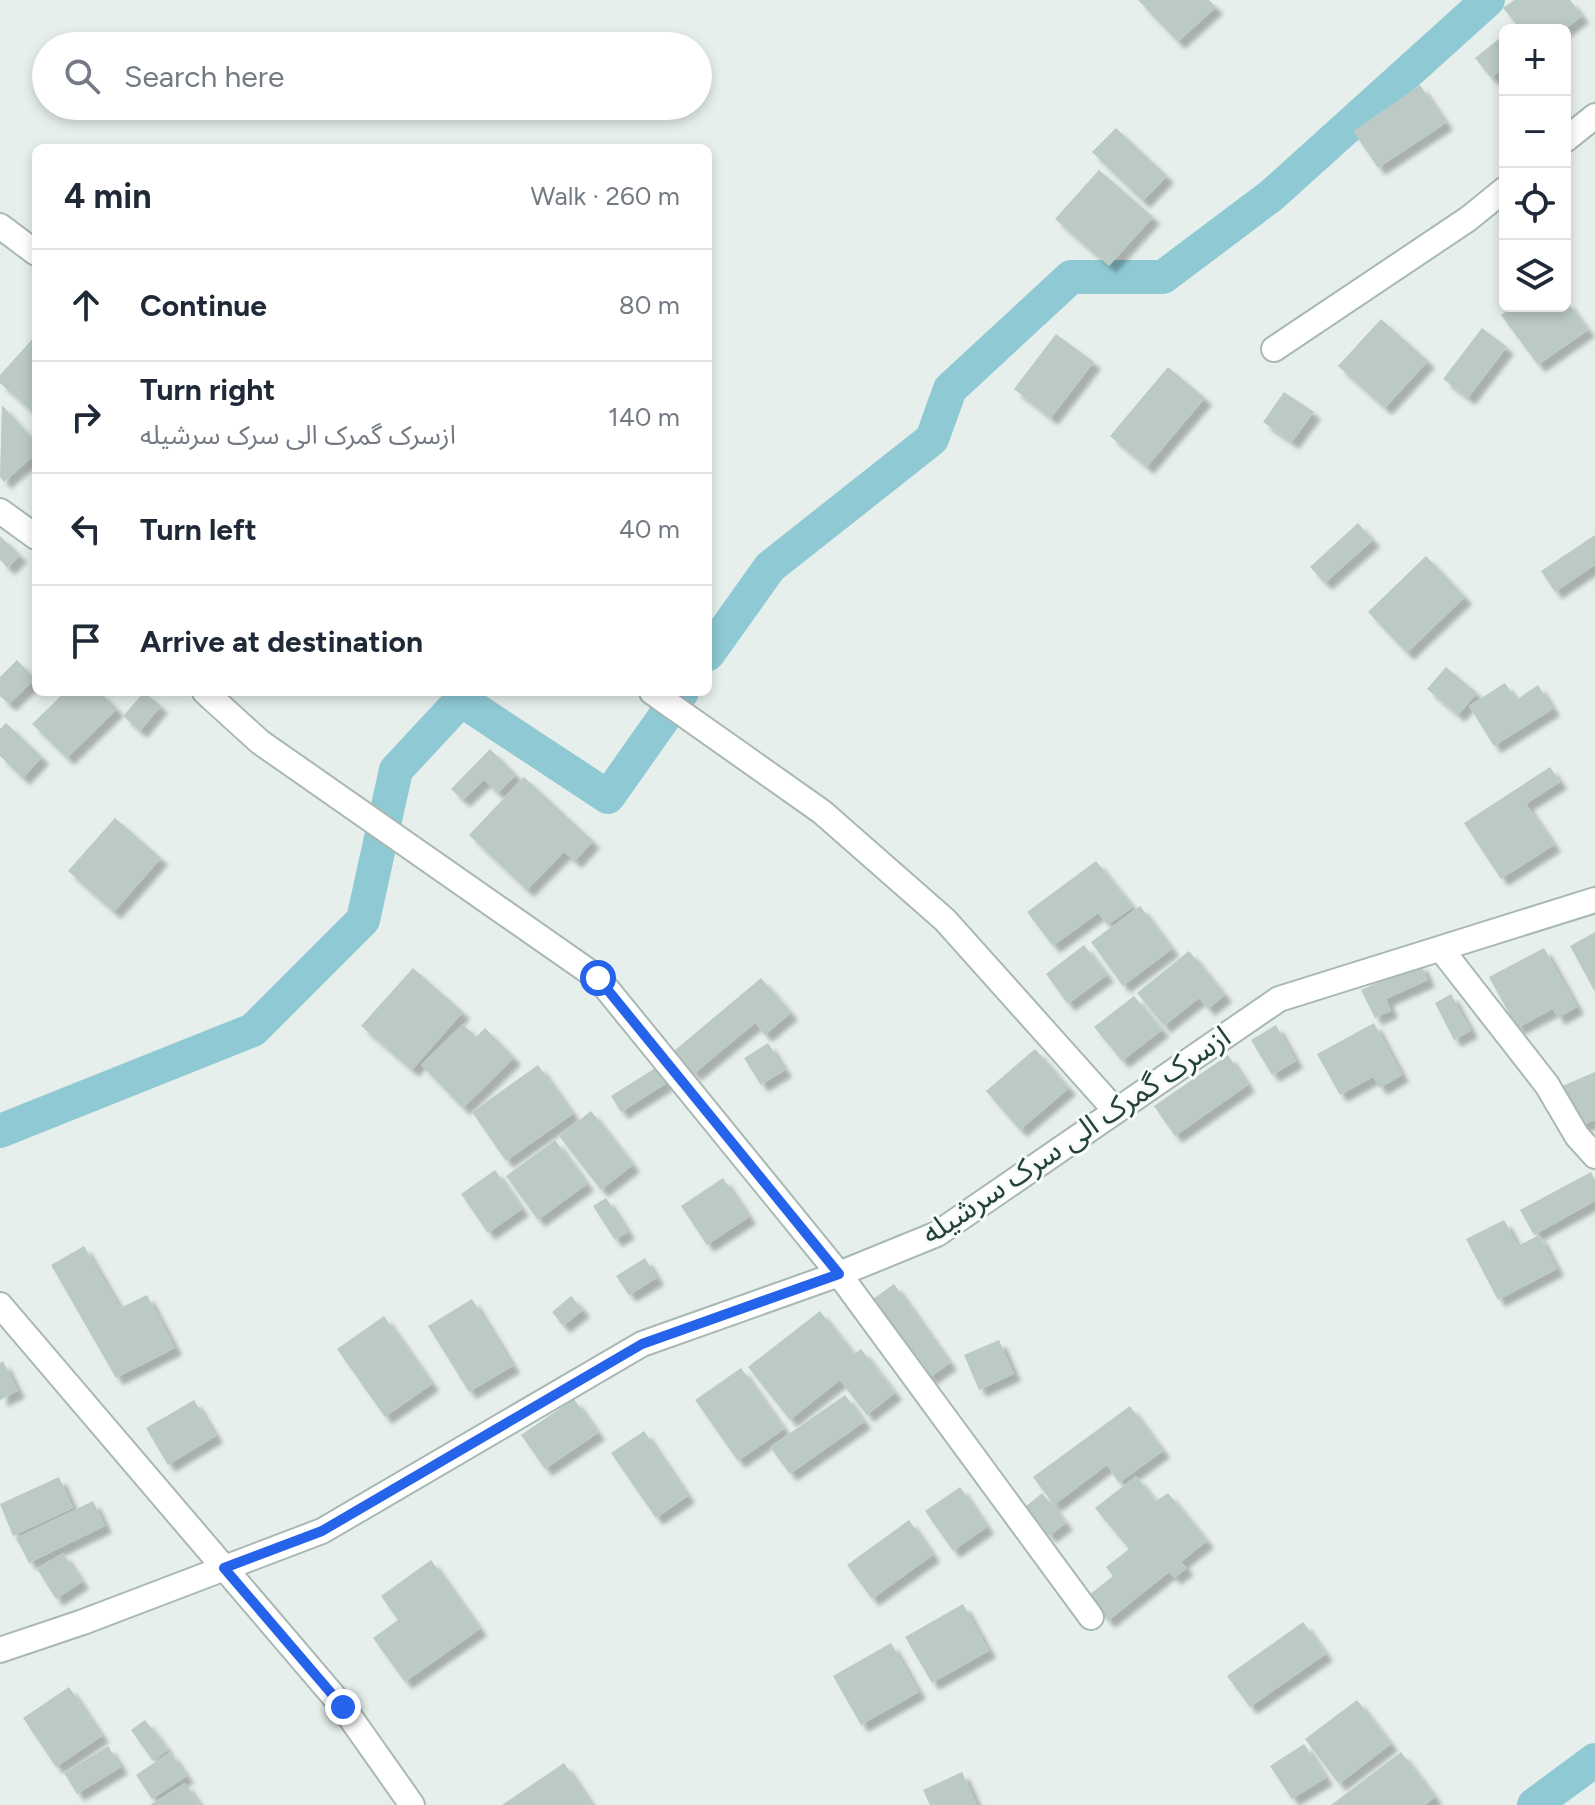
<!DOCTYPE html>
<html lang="en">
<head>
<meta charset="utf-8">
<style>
  :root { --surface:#fff; --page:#f2f2f3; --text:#1f2937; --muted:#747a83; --line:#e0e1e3 }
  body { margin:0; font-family:Figtree,"Noto Sans Arabic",sans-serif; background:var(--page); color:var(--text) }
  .controls { position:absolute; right:24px; top:24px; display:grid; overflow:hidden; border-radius:12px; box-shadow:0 4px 12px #0003 }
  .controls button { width:72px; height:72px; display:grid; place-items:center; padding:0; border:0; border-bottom:2px solid var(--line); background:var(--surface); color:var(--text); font:40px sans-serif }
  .stop { position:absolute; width:24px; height:24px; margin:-18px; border:6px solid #2563eb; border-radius:50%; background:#fff }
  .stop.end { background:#2563eb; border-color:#fff; box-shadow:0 2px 8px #0008 }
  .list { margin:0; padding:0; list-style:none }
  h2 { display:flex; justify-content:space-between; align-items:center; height:104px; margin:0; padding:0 32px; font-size:34px }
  h2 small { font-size:26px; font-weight:400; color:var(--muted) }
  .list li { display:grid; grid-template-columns:52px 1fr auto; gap:24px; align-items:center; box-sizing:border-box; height:112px; padding:0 32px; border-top:2px solid var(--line) }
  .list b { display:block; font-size:30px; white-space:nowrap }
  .list p { margin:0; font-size:26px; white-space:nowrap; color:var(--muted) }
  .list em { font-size:26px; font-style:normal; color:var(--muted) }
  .icon { flex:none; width:44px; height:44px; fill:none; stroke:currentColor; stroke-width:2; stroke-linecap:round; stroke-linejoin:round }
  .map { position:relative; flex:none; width:1595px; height:1805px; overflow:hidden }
  .search { position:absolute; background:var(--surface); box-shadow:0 4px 12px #0003; left:32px; top:32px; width:680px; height:88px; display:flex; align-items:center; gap:20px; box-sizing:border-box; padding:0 28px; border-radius:44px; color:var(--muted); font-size:30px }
  .panel { position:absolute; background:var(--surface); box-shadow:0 4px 12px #0003; left:32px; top:144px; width:680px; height:552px; border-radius:12px }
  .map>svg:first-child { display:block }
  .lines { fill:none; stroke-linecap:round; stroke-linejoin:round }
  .canal { stroke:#8ec9d4; stroke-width:34 }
  .building { fill:#bbcac4; filter:url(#shadow) }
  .minor-casing { stroke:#a8b8b2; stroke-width:28 }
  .tertiary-casing { stroke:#a8b8b2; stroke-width:28 }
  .minor { stroke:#fff; stroke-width:24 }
  .tertiary { stroke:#fff; stroke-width:24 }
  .route { stroke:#2563eb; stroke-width:10 }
  .labels { text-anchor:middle; stroke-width:6; stroke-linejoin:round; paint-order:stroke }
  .street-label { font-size:30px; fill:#24423a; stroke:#f7fbf9 }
</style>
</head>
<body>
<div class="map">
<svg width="1595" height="1805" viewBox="0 0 1595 1805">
  <defs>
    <filter id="shadow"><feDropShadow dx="7" dy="7" stdDeviation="2" flood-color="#0004"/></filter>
  </defs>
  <rect width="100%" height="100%" fill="#e6efeb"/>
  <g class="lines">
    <path class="canal" d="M708 654 770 567 932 439 950 389 1071 277H1163L1272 195 1488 0
      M0 1131 253 1030 363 920 396 770 461 700 608 797 682 692
      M1534 1805 1595 1760"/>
  </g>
  <path class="building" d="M1138 0H1209L1216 7 1178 42Z
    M1514 0H1570L1582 16 1564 30H1510L1517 25 1503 8Z
    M1505 34V67L1491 78 1475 58Z
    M1420 85 1446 123 1378 168 1353 131Z
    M1116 128 1167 176 1143 201 1092 152Z
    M1099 170 1153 217 1109 266 1055 219Z
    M1565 299 1588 330 1538 365 1501 315 1514 306H1565Z
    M1381 319 1428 361 1385 408 1338 366Z
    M1482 328 1507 347 1468 398 1443 379Z
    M1056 334 1094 362 1051 418 1014 389Z
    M36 335V408L33 412 0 383V375Z
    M1168 367 1205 398 1147 467 1110 436Z
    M1284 392 1314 412 1292 442 1263 422Z
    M2 405 36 443V454L4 482 0 477Z
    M1358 523 1373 540 1325 583 1310 567Z
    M1595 535V565L1555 592 1541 571Z
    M0 536 20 555 8 568 0 560Z
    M1426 556 1465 597 1407 653 1368 612Z
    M17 660 35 679 9 704 0 696V677Z
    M1446 667 1477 693 1458 715 1427 689Z
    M1505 683 1516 700 1538 685 1553 709 1494 746 1469 706Z
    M65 692H100L117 709 67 758 32 724Z
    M144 692 161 706 140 731 123 716Z
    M6 723 42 757 23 778 0 756V729Z
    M490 749 516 775 498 793 484 780 463 800 451 789Z
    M1550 767 1560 782 1526 804 1554 845 1501 879 1464 823Z
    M524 777 593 841 575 861 564 852 527 890 469 835Z
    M115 818 161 858 114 912 68 871Z
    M1096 861 1133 907 1108 925 1098 913 1053 946 1027 912Z
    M1140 906 1172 949 1123 986 1091 942Z
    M1595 932V992L1570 946Z
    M1084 945 1107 975 1068 1004 1046 974Z
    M1544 948 1577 1007 1558 1018 1553 1009 1517 1028 1489 977Z
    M1189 951 1225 995 1208 1009 1199 998 1164 1026 1137 993Z
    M1420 963 1428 980 1386 999 1391 1011 1375 1018 1361 990Z
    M413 968 463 1012 412 1070 361 1026Z
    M761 978 791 1013 765 1035 755 1023 694 1074 674 1051Z
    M1451 994 1471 1031 1454 1040 1435 1003Z
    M1134 996 1162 1030 1122 1061 1094 1027Z
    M1374 1023 1402 1075 1380 1088 1373 1077 1340 1095 1317 1054Z
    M463 1024 476 1037 485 1028 514 1058 463 1108 421 1065Z
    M1276 1025 1296 1061 1272 1075 1251 1040Z
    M768 1043 785 1070 761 1085 744 1058Z
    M1035 1049 1069 1088 1020 1130 986 1091Z
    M1228 1055 1248 1085 1175 1136 1154 1106Z
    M538 1065 573 1114 506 1161 472 1112Z
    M657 1067 667 1083 621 1112 611 1096Z
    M1595 1072V1120L1577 1127 1560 1087Z
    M591 1111 633 1165 601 1190 559 1136Z
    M555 1140 587 1184 538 1220 506 1176Z
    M495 1170 522 1209 488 1233 461 1194Z
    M1591 1172 1595 1180V1201L1534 1235 1520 1210Z
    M723 1178 749 1217 707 1245 681 1206Z
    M606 1198 628 1232 615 1240 593 1206Z
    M1504 1220 1518 1246 1539 1235 1557 1269 1498 1300 1466 1239Z
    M84 1246 120 1308 147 1295 175 1348 116 1378 51 1265Z
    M645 1258 657 1278 629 1295 616 1276Z
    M894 1284 950 1363 929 1378 873 1299Z
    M571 1296 583 1310 563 1326 552 1312Z
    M472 1299 513 1366 469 1392 428 1326Z
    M820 1311 854 1354 861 1349 895 1393 867 1415 840 1380 790 1420 748 1367Z
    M384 1316 432 1384 385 1417 337 1349Z
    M999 1340 1014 1374 979 1390 964 1355Z
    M3 1361 18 1391 0 1400V1363Z
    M741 1368 784 1429 738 1461 695 1400Z
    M845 1395 864 1422 790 1474 770 1447Z
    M574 1399 598 1433 545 1469 521 1435Z
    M194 1400 216 1436 168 1465 146 1428Z
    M1130 1406 1163 1451 1119 1483 1107 1465 1054 1505 1033 1477Z
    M644 1431 688 1496 656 1518 611 1453Z
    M1136 1476 1156 1501 1168 1493 1207 1541 1181 1562 1187 1568 1174 1578 1169 1572 1108 1621 1088 1596 1113 1576 1106 1567 1129 1549 1095 1508Z
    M59 1477 73 1508 13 1536 0 1504Z
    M960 1487 987 1527 953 1551 925 1511Z
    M1042 1493 1066 1523 1049 1536 1025 1507Z
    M93 1501 105 1526 29 1563 16 1538Z
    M909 1520 933 1555 872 1599 847 1565Z
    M63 1553 82 1582 56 1599 37 1569Z
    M431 1560 480 1629 405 1682 373 1638 398 1620 381 1596Z
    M963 1604 989 1651 932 1683 905 1637Z
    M1303 1622 1326 1654 1250 1707 1227 1676Z
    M891 1643 919 1692 861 1725 833 1676Z
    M69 1687 102 1736 56 1767 23 1718Z
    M1357 1700 1391 1744 1339 1784 1305 1739Z
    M145 1720 168 1750 153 1761 131 1730Z
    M1304 1744 1326 1778 1292 1799 1270 1766Z
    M108 1746 121 1767 77 1794 64 1773Z
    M170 1752 187 1776 152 1799 136 1775Z
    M1401 1752 1435 1797 1425 1805H1331Z
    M564 1763 592 1805H502Z
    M962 1772 977 1805H930L923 1790Z
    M185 1783 200 1805H150Z"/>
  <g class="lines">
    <defs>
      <path id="minor" d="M1565 140 1595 116
        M0 226 36 253
        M1274 349 1468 219 1505 189
        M0 511 36 537
        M205 692 260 742 598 978 839 1274 1091 1617
        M652 692 822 812 945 920 1115 1110
        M1441 949 1547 1085 1577 1136 1595 1156
        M0 1305 343 1707 412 1805"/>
      <path id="tertiary" d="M0 1650 83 1622 322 1531 642 1344 839 1274 937 1234 1279 999 1595 900"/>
    </defs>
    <use href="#minor" class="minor-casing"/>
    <use href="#tertiary" class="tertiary-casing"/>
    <use href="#minor" class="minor"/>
    <use href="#tertiary" class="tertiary"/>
  </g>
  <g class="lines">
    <path class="route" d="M343 1707 224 1568 322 1531 642 1344 839 1274 598 978"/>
  </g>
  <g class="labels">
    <g class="street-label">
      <text transform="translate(1076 1135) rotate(-34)" y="10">ازسرک گمرک الی سرک سرشیله</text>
    </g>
  </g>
</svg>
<div class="controls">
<button>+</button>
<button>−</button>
<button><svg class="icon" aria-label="locate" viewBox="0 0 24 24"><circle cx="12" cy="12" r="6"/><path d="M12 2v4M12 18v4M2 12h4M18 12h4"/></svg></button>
<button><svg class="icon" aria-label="layers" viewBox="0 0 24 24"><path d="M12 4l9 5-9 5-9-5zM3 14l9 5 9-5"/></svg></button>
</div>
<div class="stop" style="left:598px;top:978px"></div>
<div class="stop end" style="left:343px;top:1707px"></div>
<div class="search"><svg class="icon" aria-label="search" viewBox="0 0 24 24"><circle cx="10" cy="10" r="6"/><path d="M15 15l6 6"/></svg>Search here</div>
<section class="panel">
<h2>4 min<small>Walk · 260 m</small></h2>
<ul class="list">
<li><svg class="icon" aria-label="ahead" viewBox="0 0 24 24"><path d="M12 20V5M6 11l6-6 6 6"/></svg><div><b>Continue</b></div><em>80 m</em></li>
<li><svg class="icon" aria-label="right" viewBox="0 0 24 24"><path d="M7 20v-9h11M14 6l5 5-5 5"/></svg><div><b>Turn right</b><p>ازسرک گمرک الی سرک سرشیله</p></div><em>140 m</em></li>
<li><svg class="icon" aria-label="left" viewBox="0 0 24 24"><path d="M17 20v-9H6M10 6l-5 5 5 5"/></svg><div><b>Turn left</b></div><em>40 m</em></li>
<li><svg class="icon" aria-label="arrive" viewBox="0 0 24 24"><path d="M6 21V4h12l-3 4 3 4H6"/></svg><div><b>Arrive at destination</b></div></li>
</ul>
</section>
</div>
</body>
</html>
